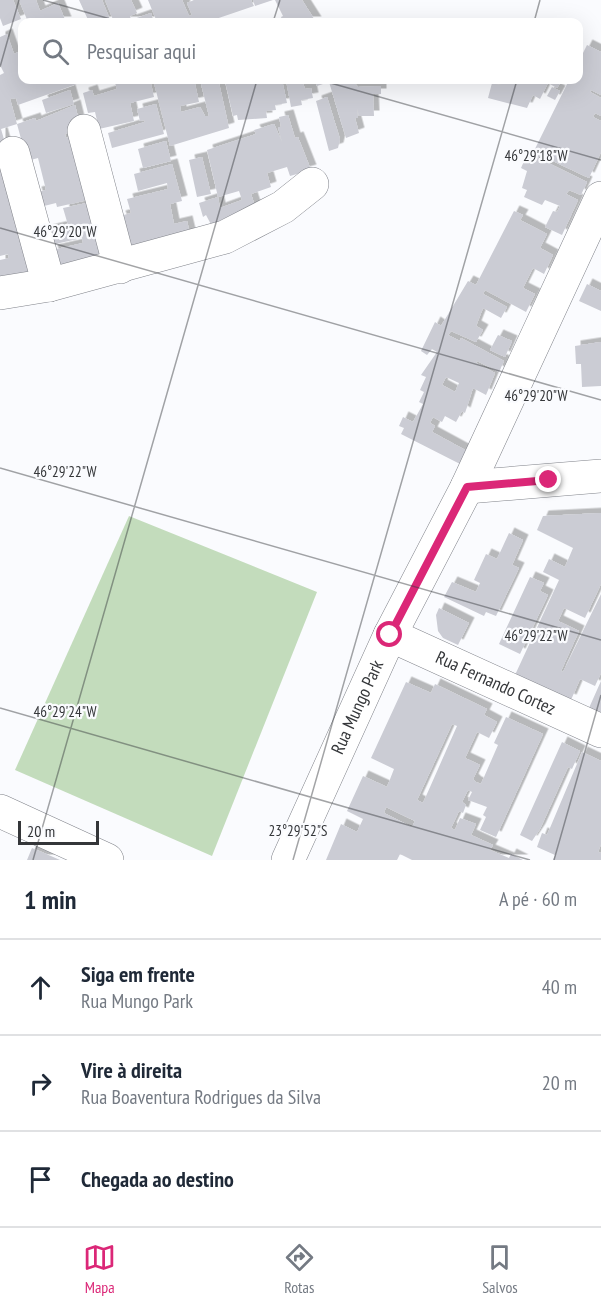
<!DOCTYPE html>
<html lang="pt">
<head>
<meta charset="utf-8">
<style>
  :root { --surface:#fff; --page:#f6f6f7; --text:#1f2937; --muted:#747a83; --line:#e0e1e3; --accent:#db2777 }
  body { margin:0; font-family:"PT Sans Narrow",sans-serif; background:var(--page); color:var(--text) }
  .scale { position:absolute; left:18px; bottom:15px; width:81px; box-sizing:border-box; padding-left:6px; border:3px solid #343639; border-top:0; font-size:16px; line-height:21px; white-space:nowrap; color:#343639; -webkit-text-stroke:4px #fafbfe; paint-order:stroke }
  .stop { position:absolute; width:18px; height:18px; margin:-14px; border:4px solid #db2777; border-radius:50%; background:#fff }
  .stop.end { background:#db2777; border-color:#fff; box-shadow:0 2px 6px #0008 }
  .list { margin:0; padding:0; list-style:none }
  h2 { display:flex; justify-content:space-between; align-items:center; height:78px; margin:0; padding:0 24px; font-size:26px }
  h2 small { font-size:20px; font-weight:400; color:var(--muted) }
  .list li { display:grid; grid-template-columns:39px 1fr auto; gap:18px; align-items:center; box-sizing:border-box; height:96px; padding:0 24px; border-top:2px solid var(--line) }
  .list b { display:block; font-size:22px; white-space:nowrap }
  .list p { margin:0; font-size:20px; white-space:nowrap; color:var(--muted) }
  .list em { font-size:20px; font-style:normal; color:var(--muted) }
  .icon { flex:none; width:33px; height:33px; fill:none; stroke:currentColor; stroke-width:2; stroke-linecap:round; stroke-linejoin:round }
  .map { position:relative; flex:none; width:601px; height:860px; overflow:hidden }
  .search { position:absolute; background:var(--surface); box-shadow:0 6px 24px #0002; left:18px; right:18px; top:18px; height:66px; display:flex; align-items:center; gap:15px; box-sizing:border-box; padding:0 21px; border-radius:12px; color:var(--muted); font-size:22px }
  .sheet { height:366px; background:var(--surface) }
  nav { display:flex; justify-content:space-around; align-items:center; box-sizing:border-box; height:84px; border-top:2px solid var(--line); background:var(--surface); font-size:16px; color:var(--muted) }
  nav a { display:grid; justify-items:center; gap:3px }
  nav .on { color:var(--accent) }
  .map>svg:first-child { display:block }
  .green { fill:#c3dcbc }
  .building { fill:#cbccd4; fill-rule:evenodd; filter:url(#shadow) }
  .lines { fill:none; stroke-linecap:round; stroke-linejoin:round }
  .minor-casing { stroke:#80838a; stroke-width:34 }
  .minor { stroke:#fff; stroke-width:33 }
  .route { stroke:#db2777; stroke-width:8 }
  .ticks { fill:none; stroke:#343639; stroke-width:1.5; stroke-opacity:0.45 }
  .labels { text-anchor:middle; stroke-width:4.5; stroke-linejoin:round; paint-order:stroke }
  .street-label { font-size:18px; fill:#343639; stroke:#fafbfe }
  .ticks-label { font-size:15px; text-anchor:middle; fill:#343639; stroke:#fafbfe; stroke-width:4.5; stroke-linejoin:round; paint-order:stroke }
</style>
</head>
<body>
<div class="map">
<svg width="601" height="860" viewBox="0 0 601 860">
  <defs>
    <filter id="shadow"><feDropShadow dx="5.5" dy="-5.5" stdDeviation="0" flood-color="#0004"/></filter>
  </defs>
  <rect width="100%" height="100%" fill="#fafbfe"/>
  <path class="green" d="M129 516 317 592 212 856 15 770Z"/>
  <path class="building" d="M0 0H13L21 19 3 26 0 18Z
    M19 0H36L40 11 58 3 66 22H28Z
    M79 0H102L111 22H89Z
    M105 0H131L137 13 130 16 131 20 151 13 154 22H114Z
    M148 0H182L189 16 192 15 187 3 194 0H251L254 6 207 22H157Z
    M253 0H273L255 6Z
    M275 0H302L316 22H283L281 17 283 16Z
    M7 34 14 54 22 50V80H88L18 105 16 98 10 99 17 124 1 129 42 272 0 281V260L9 258 8 254 0 256V75L4 73 0 65V37Z
    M587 45 601 52V95L591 90 590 92 601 98V116L595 113 593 117 601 121V152L589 178 540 155 538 158 587 182 581 195 569 190 566 194 578 200 562 235 545 227 553 211 557 212 560 206 545 200 542 205 524 197 527 190 522 188 527 171 521 168 525 159 529 161 569 80H579V61Z
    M128 80H190L192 84H195L199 102 180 106 181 112 200 107 205 116H209L200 80H242V83L282 80 287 103 275 105 276 110 266 111 267 118 238 120 237 115 233 116 225 81 219 83 229 128 170 146 154 83 151 84 154 97 130 103 134 121 99 129 95 112 88 113 83 93 92 90 94 96 117 89 115 83Z
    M286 80H302L305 89 311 88 313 98 301 100 302 105 291 107Z
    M314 80H352L358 87 381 86V94H373L374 116H359L357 108 358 118H355L359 133 346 138 329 82 317 86Z
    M502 80H562L557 88 548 83 540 99 533 95 527 108 488 98 492 83 500 85Z
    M552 87 560 91 555 100 547 96Z
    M70 90 74 104 46 113 42 100Z
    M327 97 340 139 338 148 329 151 316 101Z
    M156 104 164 134 112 148 108 133 145 122 144 120 140 121 137 109Z
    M75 105 81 129 65 134 66 138 82 133 101 197 57 207 56 203 40 207 36 192 46 190 38 158 27 161 17 124 35 118 36 121Z
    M288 115 295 138 298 137 311 170 290 176 287 167 267 173 271 187 251 194 258 215 215 232 206 215 203 217 199 203 218 197 220 208 242 200 239 191 218 197 207 150 256 134 254 130 274 124 282 142 278 127H281L279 117Z
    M166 141 171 161 143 168 138 149Z
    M202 157 211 194 197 197 189 160Z
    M172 164 182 201 170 204 174 224 187 221 191 238 133 252 120 216 131 213 127 199 168 189 167 183 138 191 134 174Z
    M101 200 114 254 56 266 52 250 83 243 82 238 51 245 47 230 68 225 63 208Z
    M514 211 523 215 520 220 547 234 540 248 553 255 544 274 533 268 523 288 535 294 526 312 485 290 483 294 507 307 501 318 483 308 476 326 483 330 476 342 451 331 448 335 460 341 461 338 504 361 499 372 477 361 476 363 495 373 486 395 473 388 465 413 462 411 456 422 445 416 442 422 433 417 430 423 435 426 432 432 467 451 460 464 401 434 404 428 399 426 403 417 413 422 423 404 419 402 424 392 420 390 426 377 421 375 437 352 432 349 427 355 421 351 435 322 441 326 468 281 476 285ZM446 377 459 383 455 392 442 385Z
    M587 284 601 291V311L579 301Z
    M498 335 512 341 505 357 490 350Z
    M601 342V386L582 387 581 364H576L575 346Z
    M601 513V584L585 618 564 608 558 621 579 631 561 671 563 672 601 594V673L595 686 580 679 571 700 515 675 559 580 543 572 549 559 565 567 573 548 537 530 543 516Z
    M509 533 523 540 512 565 519 568 496 616 486 612 484 616 444 597 452 582 476 592 480 583 474 580 486 554 497 559Z
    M530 577 544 583 540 591 548 595 520 654 499 644Z
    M439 608 469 623 458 645 443 638 438 631 436 615Z
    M601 681V713L589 708Z
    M406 682 431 693 435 684 487 709 484 715 497 722 489 738 477 732 465 758 480 765 473 779 476 782 481 784 498 745 494 743 506 717 543 734 496 837 480 830 486 817 483 815 487 807 468 800 472 792 468 790 462 802 466 805 463 813 459 811 451 828 455 830 460 818 476 824 471 835 493 845 490 850 509 858 511 854 523 860H412L400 854 397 860H326L341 824 357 832 363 819 347 811 363 776 387 787 394 769 371 758ZM452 724 457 726 423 803 417 800ZM386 807 415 821 412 827 384 813Z
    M562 742 580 751 572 769 568 767 540 829 532 841 520 835Z
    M582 752 601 761V844L598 852 601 853V860H553L555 855 537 847 542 833 547 835Z
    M32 848 44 853 60 860H27Z"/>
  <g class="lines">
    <defs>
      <g id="minor">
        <path d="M84 131 120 267"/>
        <path d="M13 153 49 285"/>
        <path d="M0 293 49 285 225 237 283 207 312 184"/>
        <path d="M467 487 601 476"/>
        <path id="s1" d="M390 635 601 731"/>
        <path d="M0 811 107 860"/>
        <path id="s2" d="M288 860 390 635 467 487 601 198"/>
      </g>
    </defs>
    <use href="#minor" class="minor-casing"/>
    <use href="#minor" class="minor"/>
  </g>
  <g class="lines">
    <path class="route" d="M390 635 467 487 549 480"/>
  </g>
  <path class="ticks" d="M43 0 121 22M273 22 280 0M534 22 540 0M0 67 19 0M320 80 601 160M0 228 601 400M0 468 601 640M0 708 530 860M33 860 257 80M293 860 517 80M554 860 601 695"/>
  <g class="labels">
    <g class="street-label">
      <text dy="6" stroke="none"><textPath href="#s1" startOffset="116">Rua Fernando Cortez</textPath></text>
      <text dy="6" stroke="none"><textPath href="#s2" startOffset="168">Rua Mungo Park</textPath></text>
    </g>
  </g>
  <g class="ticks-label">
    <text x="536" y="161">46°29'18"W</text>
    <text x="65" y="237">46°29'20"W</text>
    <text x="536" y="401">46°29'20"W</text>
    <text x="65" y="477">46°29'22"W</text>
    <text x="536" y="641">46°29'22"W</text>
    <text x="65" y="717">46°29'24"W</text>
    <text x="298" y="836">23°29'52"S</text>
  </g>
</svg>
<div class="scale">20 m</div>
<div class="stop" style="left:390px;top:635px"></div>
<div class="stop end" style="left:549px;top:480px"></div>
<div class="search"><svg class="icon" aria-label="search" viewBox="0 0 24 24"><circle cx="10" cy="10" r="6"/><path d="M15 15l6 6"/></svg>Pesquisar aqui</div>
</div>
<section class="sheet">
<h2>1 min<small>A pé · 60 m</small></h2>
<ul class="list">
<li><svg class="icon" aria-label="ahead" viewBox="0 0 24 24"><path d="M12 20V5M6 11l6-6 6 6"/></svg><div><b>Siga em frente</b><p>Rua Mungo Park</p></div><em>40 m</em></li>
<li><svg class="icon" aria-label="right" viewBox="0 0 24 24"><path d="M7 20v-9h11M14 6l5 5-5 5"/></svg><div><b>Vire à direita</b><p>Rua Boaventura Rodrigues da Silva</p></div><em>20 m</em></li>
<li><svg class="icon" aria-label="arrive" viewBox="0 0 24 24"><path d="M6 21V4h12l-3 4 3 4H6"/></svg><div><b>Chegada ao destino</b></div></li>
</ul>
</section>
<nav>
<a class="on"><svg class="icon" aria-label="map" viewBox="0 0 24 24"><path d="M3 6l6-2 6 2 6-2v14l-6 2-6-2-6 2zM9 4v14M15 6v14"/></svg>Mapa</a>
<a><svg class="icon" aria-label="directions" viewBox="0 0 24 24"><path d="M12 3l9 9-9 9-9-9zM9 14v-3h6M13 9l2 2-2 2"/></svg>Rotas</a>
<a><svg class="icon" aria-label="saved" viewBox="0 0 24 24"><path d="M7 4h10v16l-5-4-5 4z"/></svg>Salvos</a>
</nav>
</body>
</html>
